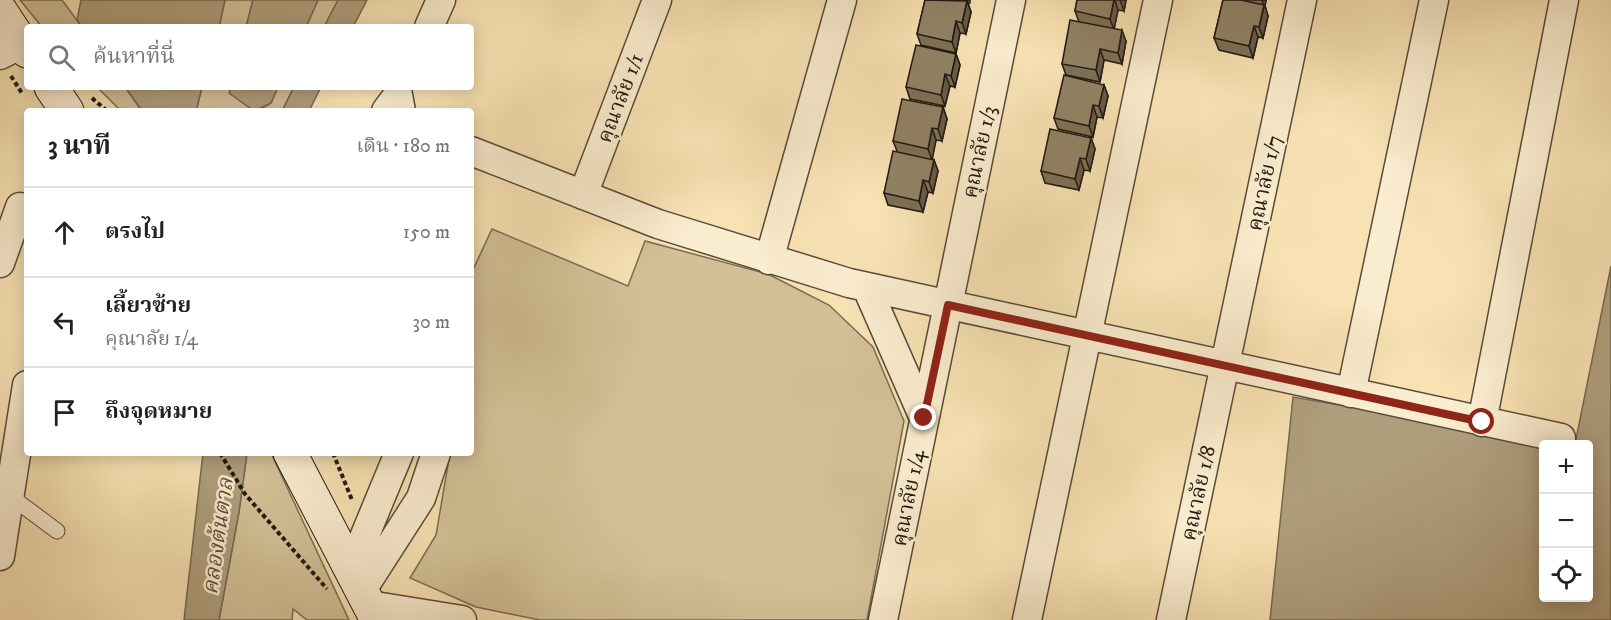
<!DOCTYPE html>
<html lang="th">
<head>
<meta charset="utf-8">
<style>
  :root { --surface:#fff; --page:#f6f6f6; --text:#222; --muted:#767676; --line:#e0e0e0 }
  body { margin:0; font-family:"IM FELL DW Pica","Noto Serif Thai",serif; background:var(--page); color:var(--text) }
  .controls { position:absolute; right:18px; bottom:18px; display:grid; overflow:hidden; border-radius:6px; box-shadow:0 3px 15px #0003 }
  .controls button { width:54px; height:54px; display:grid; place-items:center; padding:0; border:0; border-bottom:2px solid var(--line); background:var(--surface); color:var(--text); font:30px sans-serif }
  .stop { position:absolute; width:18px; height:18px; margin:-14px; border:4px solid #8f2418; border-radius:50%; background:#fff }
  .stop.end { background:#8f2418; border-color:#fff; box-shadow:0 2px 6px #0008 }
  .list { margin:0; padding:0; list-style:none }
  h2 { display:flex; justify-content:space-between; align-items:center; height:78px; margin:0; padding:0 24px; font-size:26px }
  h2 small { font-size:20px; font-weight:400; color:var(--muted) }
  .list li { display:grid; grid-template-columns:39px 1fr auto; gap:18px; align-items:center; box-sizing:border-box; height:90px; padding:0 24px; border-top:2px solid var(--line) }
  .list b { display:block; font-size:22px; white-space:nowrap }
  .list p { margin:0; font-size:20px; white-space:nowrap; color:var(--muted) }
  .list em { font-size:20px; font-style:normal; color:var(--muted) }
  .icon { flex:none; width:33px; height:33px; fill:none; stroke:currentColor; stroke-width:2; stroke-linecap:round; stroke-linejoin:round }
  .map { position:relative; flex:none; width:1611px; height:620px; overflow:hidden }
  .search { position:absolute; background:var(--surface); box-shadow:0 3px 15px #0003; left:24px; top:24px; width:450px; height:66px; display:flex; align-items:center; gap:15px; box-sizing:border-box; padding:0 21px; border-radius:6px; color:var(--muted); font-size:22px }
  .panel { position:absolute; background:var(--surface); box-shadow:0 3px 15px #0003; left:24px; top:108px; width:450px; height:348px; border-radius:6px }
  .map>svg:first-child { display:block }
  .green { fill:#d3c097; stroke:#7a6c54; stroke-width:1.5 }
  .water { fill:#af9e7c; stroke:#766951; stroke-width:1.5 }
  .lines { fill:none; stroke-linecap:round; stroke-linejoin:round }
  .lane-casing { stroke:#574b39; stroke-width:17 }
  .street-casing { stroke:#574b39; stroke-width:31 }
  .secondary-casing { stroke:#211910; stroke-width:35 }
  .path { stroke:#211910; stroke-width:4; stroke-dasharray:4.5 3; stroke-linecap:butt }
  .lane { stroke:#faecce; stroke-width:15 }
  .street { stroke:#faecce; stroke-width:28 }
  .secondary { stroke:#faecce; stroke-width:33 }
  .wall { fill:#7d7057; stroke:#211910; stroke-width:1.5 }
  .shaded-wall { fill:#665b47; stroke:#211910; stroke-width:1.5 }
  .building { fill:#918265; stroke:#211910; stroke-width:1.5 }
  .route { stroke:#8f2418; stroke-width:8 }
  .labels { text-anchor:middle; stroke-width:5; stroke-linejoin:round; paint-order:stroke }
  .street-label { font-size:21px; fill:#211910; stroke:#faecce }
  .water-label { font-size:22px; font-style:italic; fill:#5a4e3b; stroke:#faecce }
</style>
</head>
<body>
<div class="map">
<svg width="1611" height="620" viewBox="0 0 1611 620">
  <rect width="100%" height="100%" fill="#f8e2b3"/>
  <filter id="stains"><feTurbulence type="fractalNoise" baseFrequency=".00333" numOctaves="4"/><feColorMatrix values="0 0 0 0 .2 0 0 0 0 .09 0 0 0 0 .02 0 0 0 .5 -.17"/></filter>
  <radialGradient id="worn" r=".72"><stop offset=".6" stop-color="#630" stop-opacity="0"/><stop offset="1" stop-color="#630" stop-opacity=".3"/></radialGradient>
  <path class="green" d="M20 0H62L82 27H42Z
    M225 0H253L246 27H219Z
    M318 0H338L324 27H306Z
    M97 87H125L142 111H121Z
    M202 87H231L230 93 254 111H196Z
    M278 87H294L282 111H258L271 103Z
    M492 229 628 286 645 241 768 274 829 305 873 347 904 421 867 620H540L476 607 410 578 436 535 450 453H471V274Z
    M247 453H271L349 620H307L293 609 292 620H219L239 512Z"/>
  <path class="water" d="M81 0H225L219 27H82L77 20Z
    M253 0H318L306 27H246Z
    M338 0H367L353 27H324Z
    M125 87H202L196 111H142Z
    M231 87H278L271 103 254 111 229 93Z
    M294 87H321L309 111H282Z
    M1611 266V620H1270L1293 397 1567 444H1544V598H1588V444H1575Z
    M203 453H247L239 512 219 620H184Z"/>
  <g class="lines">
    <defs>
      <path id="lane" d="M10 496 57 531"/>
      <path id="street" d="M429 27 441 0
        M0 55 22 44
        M386 111 398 95 401 111
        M471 151 658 224 849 283 1561 438
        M583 195 657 0
        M769 260 842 0
        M0 263 20 207
        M867 288 924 418
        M1351 393 1434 0
        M1482 422 1564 0
        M0 556 27 385
        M351 569 399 453
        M362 590 421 498 436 453
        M369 605 462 620
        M883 620 1011 0
        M1027 620 1158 0
        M1171 620 1302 0"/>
      <path id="secondary" d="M0 10 27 51
        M51 87 67 111
        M290 453 377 620"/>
    </defs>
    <use href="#lane" class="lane-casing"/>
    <use href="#street" class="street-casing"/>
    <use href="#secondary" class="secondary-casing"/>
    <path class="path" d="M11 76 23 95
      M92 98 107 111
      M220 453 245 494 327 589
      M333 453 352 500"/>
    <use href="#lane" class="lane"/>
    <use href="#street" class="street"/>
    <use href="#secondary" class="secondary"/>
  </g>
  <path class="wall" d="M925 0H970V3H968L971 12 966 34 960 33 956 53 921 45 917 34Z
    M1077 0H1126L1124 11 1118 10 1114 28 1126 41 1122 64 1104 60 1100 82 1066 75 1062 64 1079 22 1075 11Z
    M1223 0H1266L1265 6 1268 16 1263 38 1258 37 1253 58 1219 50 1214 38Z
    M956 54 960 65 955 87 950 86 945 106 910 99 906 87Z
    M1104 85 1108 96 1103 118 1097 117 1093 137 1058 129 1054 118Z
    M943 107 947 119 942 141 936 140 932 159 934 160 938 171 933 193 928 192 923 212 888 205 884 193 897 151 893 141Z
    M1091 138 1095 149 1090 171 1084 170 1079 190 1045 183 1041 171Z"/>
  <path class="shaded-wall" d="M1114 0H1115L1118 10 1114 30 1110 19Z
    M1120 0H1126L1124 11Z
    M1262 0H1266L1265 6 1268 16 1263 38 1259 27 1264 7Z
    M967 1 971 12 966 34 962 23Z
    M956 21 960 33 956 53 952 42Z
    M1254 26 1258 37 1253 58 1249 46Z
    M1122 30 1126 41 1122 64 1118 53Z
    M1100 49 1104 60 1100 82 1096 70Z
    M956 54 960 65 955 87 951 76Z
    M945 74 950 86 945 106 941 95Z
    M1104 85 1108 96 1103 118 1099 106Z
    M1093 105 1097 117 1093 137 1089 126Z
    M943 107 947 119 942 141 938 129Z
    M932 128 936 140 932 160 928 149Z
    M1091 138 1095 149 1090 171 1086 159Z
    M1080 158 1084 170 1079 190 1075 179Z
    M934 160 938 171 933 193 929 182Z
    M923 180 928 192 923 212 919 201Z"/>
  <path class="building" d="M925 0 967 1 962 23 956 21 952 42 917 34Z
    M1077 0H1114L1110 19 1075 11Z
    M1223 0H1241L1264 5 1259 27 1254 26 1249 46 1214 38Z
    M1070 20 1122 30 1118 53 1100 49 1096 70 1062 64Z
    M916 45 956 54 951 76 945 74 941 95 906 87Z
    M1064 75 1104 85 1099 106 1093 105 1089 126 1054 118Z
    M902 99 943 107 938 129 932 128 928 149 893 141Z
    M1050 129 1091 138 1086 159 1080 158 1075 179 1041 171Z
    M893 151 934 160 929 182 923 180 919 201 884 193Z"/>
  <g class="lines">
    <path class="route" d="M924 418 948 305 1482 422"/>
  </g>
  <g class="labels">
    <g class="street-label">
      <text transform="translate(620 98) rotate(-69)" y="7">คุณาลัย 1/1</text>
      <text transform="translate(979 152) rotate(-78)" y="7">คุณาลัย 1/3</text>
      <text transform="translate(1264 183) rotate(-78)" y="7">คุณาลัย 1/7</text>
      <text transform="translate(1198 493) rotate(-78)" y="7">คุณาลัย 1/8</text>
      <text transform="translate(908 498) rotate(-79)" y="7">คุณาลัย 1/4</text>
    </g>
    <g class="water-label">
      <text transform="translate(217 536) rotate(-82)" y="8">คลองต้นตาล</text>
    </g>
  </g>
  <rect width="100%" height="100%" filter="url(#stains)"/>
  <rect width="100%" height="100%" fill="url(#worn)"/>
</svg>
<div class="controls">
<button>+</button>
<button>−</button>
<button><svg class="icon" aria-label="locate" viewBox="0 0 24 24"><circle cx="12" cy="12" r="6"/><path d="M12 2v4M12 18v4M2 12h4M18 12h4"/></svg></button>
</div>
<div class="stop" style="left:1482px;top:422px"></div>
<div class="stop end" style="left:924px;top:418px"></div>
<div class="search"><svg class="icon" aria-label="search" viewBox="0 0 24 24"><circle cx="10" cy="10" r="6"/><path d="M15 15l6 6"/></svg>ค้นหาที่นี่</div>
<section class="panel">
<h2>3 นาที<small>เดิน · 180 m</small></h2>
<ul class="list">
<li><svg class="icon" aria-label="ahead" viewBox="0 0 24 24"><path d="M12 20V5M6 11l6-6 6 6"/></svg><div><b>ตรงไป</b></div><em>150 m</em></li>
<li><svg class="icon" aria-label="left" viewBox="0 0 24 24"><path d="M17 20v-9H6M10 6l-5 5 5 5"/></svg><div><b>เลี้ยวซ้าย</b><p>คุณาลัย 1/4</p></div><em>30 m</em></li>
<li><svg class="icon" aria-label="arrive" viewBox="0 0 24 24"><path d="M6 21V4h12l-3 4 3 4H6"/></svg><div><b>ถึงจุดหมาย</b></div></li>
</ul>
</section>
</div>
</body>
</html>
